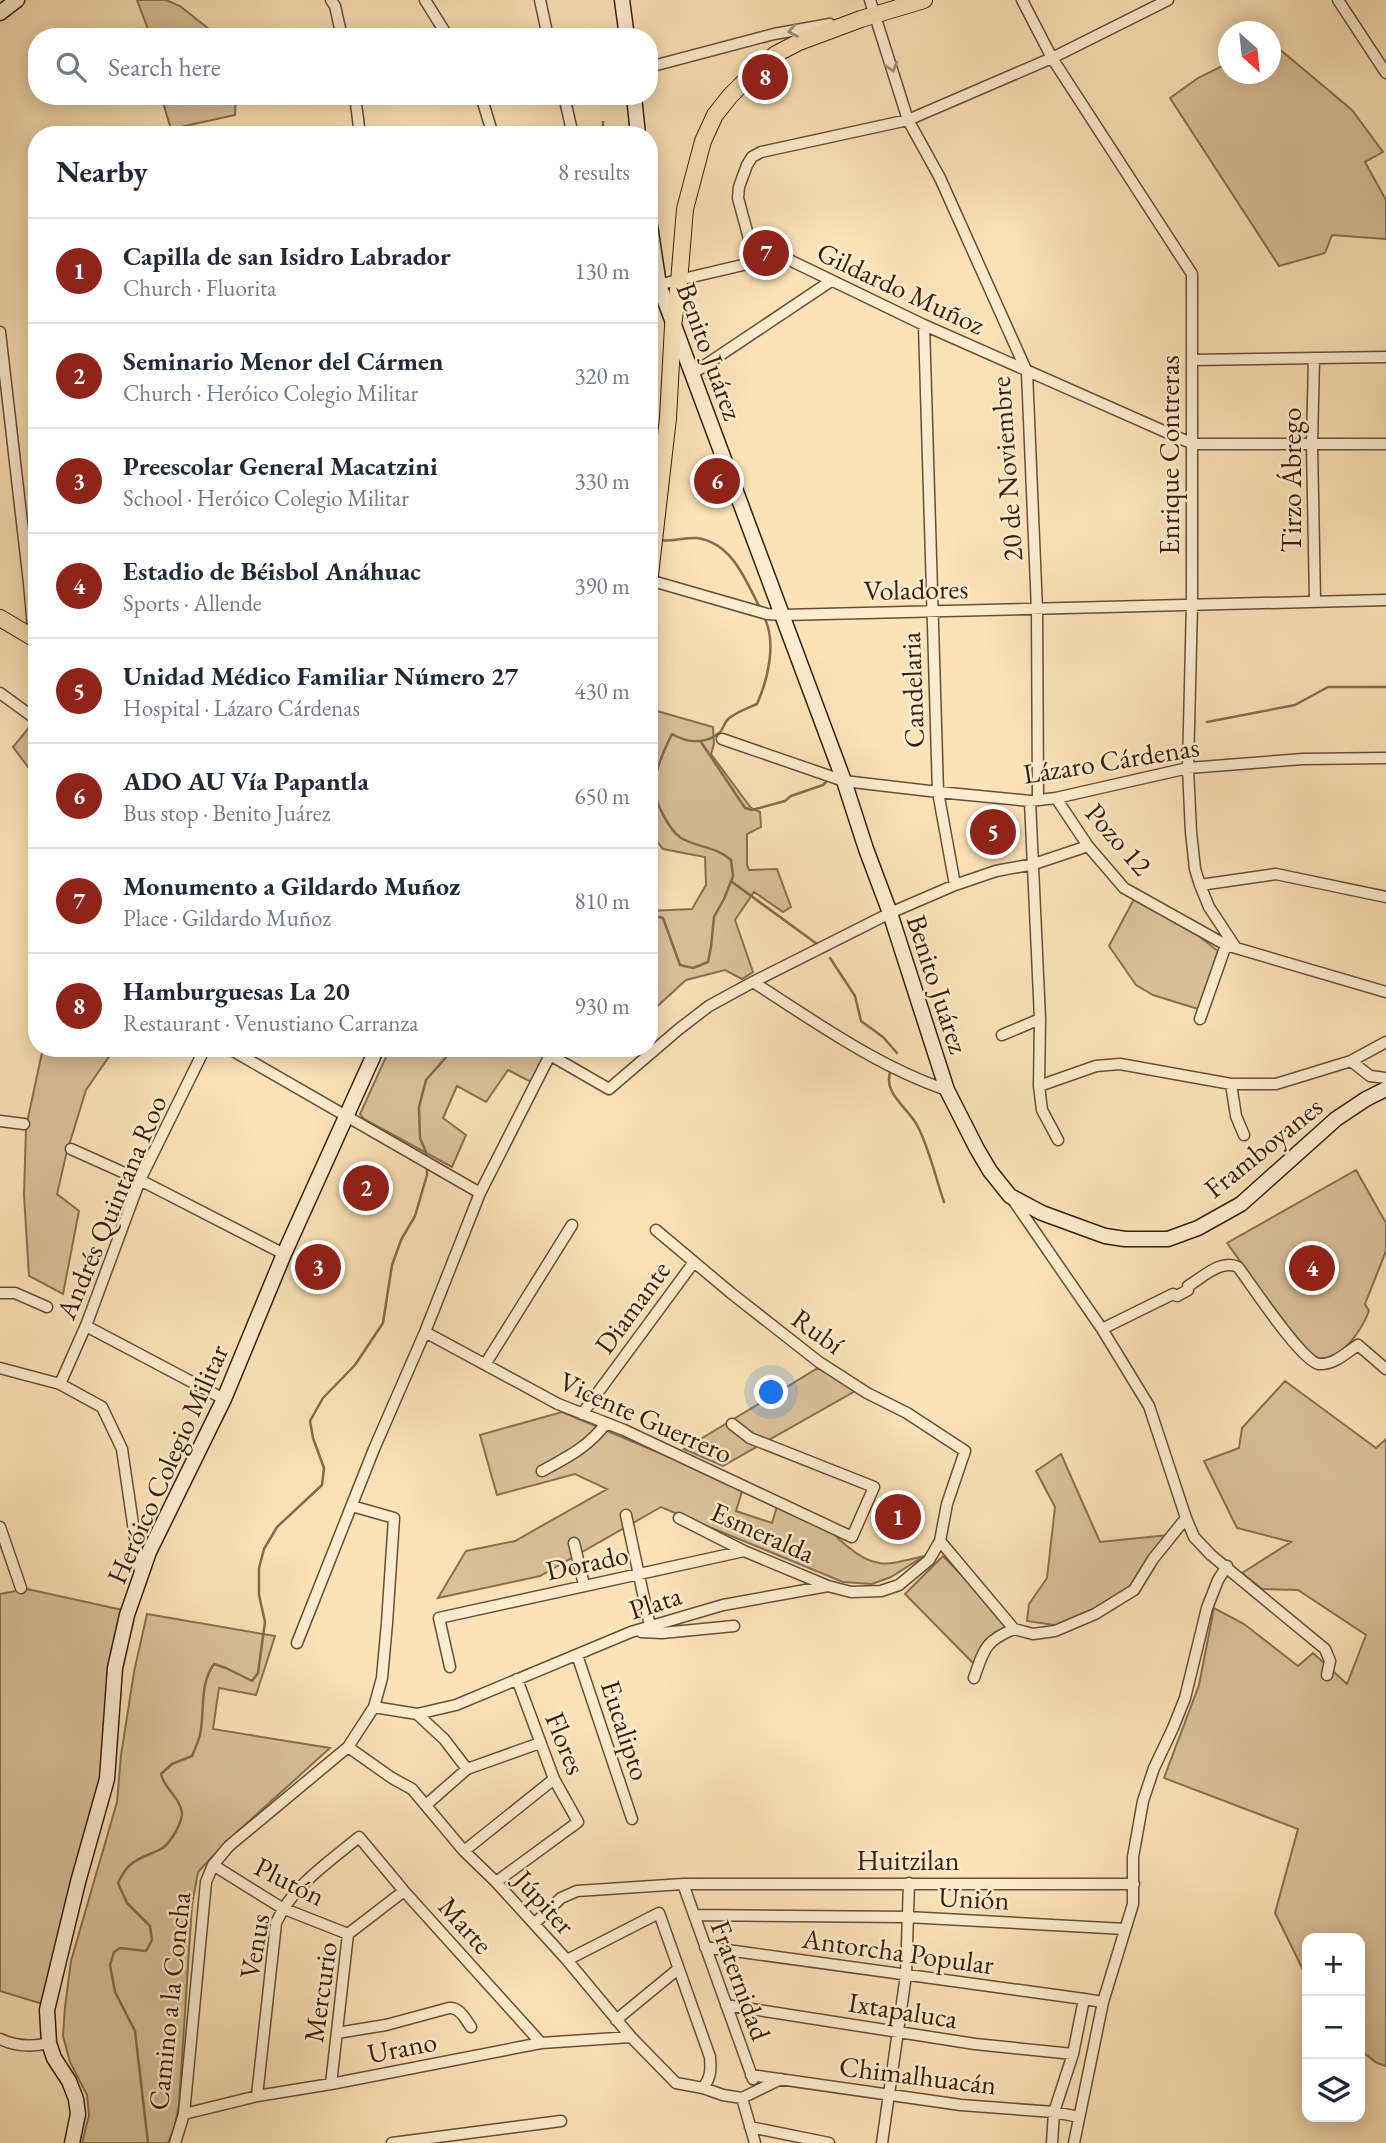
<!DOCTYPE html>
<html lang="en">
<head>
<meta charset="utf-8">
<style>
  :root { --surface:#fff; --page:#f2f2f3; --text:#1f2937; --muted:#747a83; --line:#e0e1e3; --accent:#8f2418 }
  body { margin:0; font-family:"EB Garamond",serif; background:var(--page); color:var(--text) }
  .controls { position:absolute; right:21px; bottom:21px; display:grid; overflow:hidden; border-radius:14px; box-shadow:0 4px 18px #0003 }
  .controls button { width:63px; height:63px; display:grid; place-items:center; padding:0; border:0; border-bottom:2px solid var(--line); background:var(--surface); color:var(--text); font:35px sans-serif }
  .compass { position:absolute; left:1218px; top:21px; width:63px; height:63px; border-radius:50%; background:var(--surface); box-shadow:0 4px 18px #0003; rotate:153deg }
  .you { position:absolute; left:772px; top:1393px; width:24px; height:24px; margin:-18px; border:5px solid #fff; border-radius:50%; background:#1a73e8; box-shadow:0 0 0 10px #1a73e833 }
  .badge { display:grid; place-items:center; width:46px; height:46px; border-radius:50%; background:var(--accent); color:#fff; font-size:23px; font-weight:700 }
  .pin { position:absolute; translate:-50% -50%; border:4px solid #fff; box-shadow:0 2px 7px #0006 }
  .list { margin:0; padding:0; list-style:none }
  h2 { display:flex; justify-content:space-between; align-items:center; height:91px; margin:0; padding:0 28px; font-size:30px }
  h2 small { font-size:23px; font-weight:400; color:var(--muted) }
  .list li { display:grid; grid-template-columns:46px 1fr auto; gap:21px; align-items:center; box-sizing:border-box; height:105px; padding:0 28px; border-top:2px solid var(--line) }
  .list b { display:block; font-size:26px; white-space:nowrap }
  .list p { margin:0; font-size:23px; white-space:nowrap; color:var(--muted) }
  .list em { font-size:23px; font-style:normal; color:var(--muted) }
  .icon { flex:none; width:38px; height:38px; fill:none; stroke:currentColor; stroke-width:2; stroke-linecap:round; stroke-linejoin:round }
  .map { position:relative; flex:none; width:1386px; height:2143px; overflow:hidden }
  .search { position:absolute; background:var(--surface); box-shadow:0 4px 18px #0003; left:28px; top:28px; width:630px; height:77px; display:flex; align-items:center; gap:18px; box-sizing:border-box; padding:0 24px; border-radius:28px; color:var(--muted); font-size:26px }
  .panel { position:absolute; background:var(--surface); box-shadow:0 4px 18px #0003; left:28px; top:126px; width:630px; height:931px; border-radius:28px }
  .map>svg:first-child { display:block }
  .green { fill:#dbc19a; stroke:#8a6f52; stroke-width:2 }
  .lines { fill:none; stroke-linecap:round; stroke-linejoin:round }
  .stream { stroke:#856b4f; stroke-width:2.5 }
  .street-casing { stroke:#694e36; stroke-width:13 }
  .secondary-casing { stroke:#381d0b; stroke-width:17 }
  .primary-casing { stroke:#381d0b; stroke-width:18 }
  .street { stroke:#fdecd0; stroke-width:10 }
  .secondary { stroke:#fdecd0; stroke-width:14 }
  .primary { stroke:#fce2b7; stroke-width:16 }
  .oneway { stroke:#a48f77 }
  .labels { text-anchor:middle; stroke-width:5; stroke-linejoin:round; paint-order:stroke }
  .street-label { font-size:28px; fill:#381d0b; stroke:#fdecd0 }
</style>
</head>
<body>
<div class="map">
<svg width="1386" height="2143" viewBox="0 0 1386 2143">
  <rect width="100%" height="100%" fill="#fce2b7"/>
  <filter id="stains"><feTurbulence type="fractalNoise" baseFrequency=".00286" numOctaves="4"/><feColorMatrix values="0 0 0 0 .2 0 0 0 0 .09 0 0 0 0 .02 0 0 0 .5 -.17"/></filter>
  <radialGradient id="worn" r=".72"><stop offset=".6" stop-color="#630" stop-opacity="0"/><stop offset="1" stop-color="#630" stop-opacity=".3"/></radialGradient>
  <path class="green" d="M137 0H166L180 6 209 29 205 37H151Z
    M1271 42 1352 110 1383 152 1365 162 1386 200V239L1332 235 1325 253 1279 266 1170 98 1198 78 1228 63V74H1270Z
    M161 96H236L235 115 171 129Z
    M650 709 713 727 714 744 711 754 751 808 760 812 761 827 747 834V864L749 870 777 869 791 907 783 912 754 892 735 920 753 972 742 979 725 970 686 980 649 1014V911L692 909 706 885 705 857 663 849 649 831Z
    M36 719 37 720V779L13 747Z
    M1134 899 1170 914 1218 951 1198 1009 1153 995 1136 985 1109 946Z
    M43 1048H115L86 1090 66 1155 57 1194 79 1211 63 1294 29 1276 24 1195 26 1127Z
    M390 1048H556L531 1082 508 1070 486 1102 457 1086 443 1118 466 1135 452 1167 364 1119 360 1114Z
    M1356 1170 1386 1223V1251L1365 1304 1369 1311C1362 1329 1344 1357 1323 1359 1317 1359 1312 1356 1307 1354L1227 1243Z
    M818 1368 857 1390 723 1466 684 1449Z
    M1285 1381 1376 1448 1386 1439V2066L1377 2063 1360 2050V1938H1307V1978L1275 1913 1298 1829 1164 1778 1199 1685 1214 1608 1244 1624 1298 1666 1313 1653 1347 1684 1366 1635 1298 1590 1262 1589 1242 1573 1291 1542 1237 1528 1204 1461 1239 1448 1242 1428Z
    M562 1412 743 1488 736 1511 772 1523 778 1503 833 1529C835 1537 840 1540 847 1546 876 1571 890 1564 924 1556L891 1577 872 1584 843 1582 661 1507 540 1576 438 1598 466 1551 515 1541 607 1489 575 1474 497 1495 480 1435Z
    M1061 1454 1100 1542 1169 1535 1135 1589 1061 1626 1027 1621 1029 1604 1047 1578 1055 1507 1036 1471Z
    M943 1556 979 1593 1008 1627 973 1663 905 1594Z
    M27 1589 132 1612 121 1663 103 1781 49 2006 0 1991V1594Z
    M147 1614 275 1636 256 1695 219 1688 213 1729 330 1748 227 1841 198 1872 192 1905 179 2104 175 2125 168 2143H82L89 2115 87 2095 70 2062 63 2036 65 2007 71 1961 117 1802 121 1755 134 1672Z"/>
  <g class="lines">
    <path class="stream" d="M603 135V122
      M659 540C671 542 685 537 697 538 732 543 745 579 760 608
      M1207 722 1295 705 1328 687H1386
      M701 742 745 808 752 810 785 801 791 796 823 785 829 779
      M732 882 817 944
      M649 920 654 916 663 918 680 965 693 968 708 962 711 947 714 917 724 899 733 876 731 860C715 846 698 848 681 838 669 830 654 801 654 786 655 770 665 748 672 734 688 743 704 745 719 733 723 730 724 723 728 719 736 712 748 708 757 704 768 679 777 642 764 617
      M830 958 855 996 861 1021 883 1037 897 1053
      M891 1070C881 1093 909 1108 918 1127 929 1148 936 1179 944 1202
      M426 1159V1152L420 1138 419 1107 426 1080 448 1055 476 1048
      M148 2143 135 2031 115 1992 110 1965 114 1952 120 1948 146 1951 152 1940 150 1926 127 1903 118 1883C121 1877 125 1869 130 1865 140 1856 156 1853 164 1847 172 1840 182 1823 182 1813 180 1797 164 1789 161 1774L172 1764 192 1756C195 1749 198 1742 200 1735 205 1712 199 1684 214 1664L226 1668 252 1681 258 1673 265 1622 259 1595V1568L264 1549 277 1527 322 1485 324 1468 313 1438 310 1421 323 1398 355 1365 383 1323 392 1265 401 1240 415 1216 427 1175V1166"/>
    <defs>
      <path id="street" d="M331 0 335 6 342 37
        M425 0 448 37
        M540 0 548 37
        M870 0 908 120 940 178 1027 372 1037 610 1038 799
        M1022 0 1052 58 1192 274V604L1188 768 1191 832 1195 869 1200 885 1209 907 1236 948
        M1168 0 1052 58 908 120 761 152 752 157 747 165 739 187 738 198 748 235 781 256 924 325 1193 444H1386
        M1338 0 1386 73
        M649 67 774 34 830 24
        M355 96 360 135
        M481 96 493 135
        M564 96 573 135
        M748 235 753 264
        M649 287 781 256
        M924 325 938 792 955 885
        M0 332 29 583 34 638
        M1314 358 1312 445 1315 601
        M1193 360 1386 357
        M692 374 831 281
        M649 580 767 614 783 615 1386 600
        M0 693 37 720
        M722 739 844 781 938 792 1030 801 1056 798 1188 768 1303 759 1386 758
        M1056 798 1088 846 1124 888 1226 945 1386 992
        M1030 801 1040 1019 1039 1086 1042 1110 1058 1140
        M1200 885 1276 874 1386 897
        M753 982C814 1021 878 1067 947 1090
        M1200 1019 1226 945
        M1002 1035 1040 1019
        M228 1048 480 1193
        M1351 1061 1370 1076 1386 1078
        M1231 1084 1236 1116 1244 1135
        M1039 1086 1096 1066 1120 1064 1231 1084H1276L1351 1061 1386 1042
        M0 1121 24 1124
        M71 1149 140 1180 284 1254
        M1011 1197 1102 1329 1149 1406 1186 1518 1194 1537 1211 1555 1325 1649 1330 1661 1327 1675
        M0 1293H15L47 1307
        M86 1326 224 1399
        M1102 1329 1173 1294 1177 1296 1188 1290V1286C1203 1277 1221 1259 1238 1267 1251 1284 1301 1361 1319 1364 1334 1365 1346 1353 1358 1345L1386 1369
        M425 1332 558 1404 624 1430 852 1537 874 1487 750 1438 732 1424
        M486 1363 572 1225
        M0 1368 60 1384 102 1407 122 1449 140 1572
        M60 1384 87 1323 140 1180 205 1048
        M582 1414 694 1262
        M542 1471C566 1458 590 1446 606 1423
        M626 1515 650 1626
        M679 1518 744 1551 828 1586
        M0 1527 21 1588
        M940 1541 1014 1629
        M574 1543 584 1585
        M1014 1629 1033 1634 1055 1631 1095 1614 1134 1590 1153 1559 1186 1518
        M641 1632 662 1633 734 1626
        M297 1643 374 1449 425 1332 480 1193 550 1055 609 1089 679 1029 709 1006 753 982 890 913 955 885 996 871 1034 864 1088 846
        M577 1655 632 1819
        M450 1667 439 1618 744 1551
        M974 1678C984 1649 985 1641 1014 1629
        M374 1707 417 1714 456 1705 631 1632 723 1605 828 1586 851 1592 881 1591 899 1585 929 1560 940 1541 947 1504 965 1451 907 1413 867 1393 819 1362 731 1293 656 1230
        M417 1714 444 1739 467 1769
        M348 1747 392 1778 412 1789 464 1851 496 1882 567 1960 631 2037 676 2083 703 2088 723 2095 742 2098 781 2079
        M426 1805 467 1769 540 1743
        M464 1851 554 1779
        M213 1865 282 1908 348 1934
        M496 1882 578 1822 554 1779 517 1679
        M683 1884 753 2079
        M694 1915 907 1917 1125 1929
        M534 1924 561 1898 577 1891 683 1884H1134
        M705 1947 1084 1999
        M567 1960 659 1913 710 2057C711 2070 711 2077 703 2088
        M726 2005 975 2044 1073 2054
        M616 2020 678 1969
        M337 2033 386 2025 449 2008C460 2007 465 2019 471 2027
        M0 2039C15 2046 33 2047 49 2043
        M751 2075 961 2105 1054 2112 1079 2117
        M331 2084 348 1934 404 1891
        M257 2096 276 1923C292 1886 329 1862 359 1837L404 1891 541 2043
        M742 2098 755 2143
        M184 2114 257 2096 331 2084 541 2043 631 2037
        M750 2127 829 2143
        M175 2143 184 2114 206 1882 213 1865 229 1846 348 1747 374 1707 382 1678 387 1623 394 1518 352 1506
        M392 2143 561 2121
        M882 2143 906 1975 909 1883
        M1052 2143 1054 2112 1073 2054 1084 1999 1103 2002
        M1074 2143 1103 2002 1133 1904V1857L1143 1801 1154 1768 1173 1728 1185 1698 1207 1608 1218 1580 1227 1566"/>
      <path id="secondary" d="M622 0 627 37
        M0 13 17 0
        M634 96 638 135
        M649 219 659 285 844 781 866 849 890 913 947 1090 977 1149 990 1171 1010 1196 1042 1213 1105 1236 1125 1239H1168L1198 1228 1241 1204 1336 1119 1366 1099 1386 1089
        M72 2143 78 2114 76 2099 69 2081 54 2058 49 2043 47 2010 78 1882 107 1779 115 1668 127 1615 149 1552 224 1399 284 1254 377 1048"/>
      <path id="primary" d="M649 584 668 418 673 326 679 282 685 209 703 141 715 115 730 96 753 73 776 54 799 42 861 19 924 0
        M0 618 37 640"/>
    </defs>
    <use href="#street" class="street-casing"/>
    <use href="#secondary" class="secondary-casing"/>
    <use href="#primary" class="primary-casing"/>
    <use href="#street" class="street"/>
    <use href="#secondary" class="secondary"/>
    <use href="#primary" class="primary"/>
  </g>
  <defs><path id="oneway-chevron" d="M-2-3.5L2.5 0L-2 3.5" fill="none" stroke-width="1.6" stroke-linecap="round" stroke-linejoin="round" transform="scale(1.75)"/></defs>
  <g class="oneway">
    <use href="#oneway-chevron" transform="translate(793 31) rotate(170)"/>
    <use href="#oneway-chevron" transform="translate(892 67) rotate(73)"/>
  </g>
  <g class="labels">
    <g class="street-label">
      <text transform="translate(901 288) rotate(25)" y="10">Gildardo Muñoz</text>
      <text transform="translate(710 351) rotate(70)" y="10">Benito Juárez</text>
      <text transform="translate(1169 455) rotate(-90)" y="10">Enrique Contreras</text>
      <text transform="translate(1006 469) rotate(-94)" y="10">20 de Noviembre</text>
      <text transform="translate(1291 480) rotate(-90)" y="10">Tirzo Ábrego</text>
      <text transform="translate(916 589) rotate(-1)" y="10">Voladores</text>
      <text transform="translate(912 690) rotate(-92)" y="10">Candelaria</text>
      <text transform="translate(1111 760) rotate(-9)" y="10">Lázaro Cárdenas</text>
      <text transform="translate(1119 839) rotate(49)" y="10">Pozo 12</text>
      <text transform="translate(938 984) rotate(72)" y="10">Benito Juárez</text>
      <text transform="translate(1263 1147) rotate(-39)" y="10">Framboyanes</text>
      <text transform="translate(111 1207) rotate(-67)" y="10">Andrés Quintana Roo</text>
      <text transform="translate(632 1307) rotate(-54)" y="10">Diamante</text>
      <text transform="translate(818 1331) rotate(36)" y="10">Rubí</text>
      <text transform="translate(646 1417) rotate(24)" y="10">Vicente Guerrero</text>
      <text transform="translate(167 1464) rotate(-66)" y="10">Heróico Colegio Militar</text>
      <text transform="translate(763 1532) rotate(24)" y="10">Esmeralda</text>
      <text transform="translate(587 1562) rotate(-12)" y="10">Dorado</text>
      <text transform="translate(655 1602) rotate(-18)" y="10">Plata</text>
      <text transform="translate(626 1730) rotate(72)" y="10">Eucalipto</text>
      <text transform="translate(566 1743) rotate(68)" y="10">Flores</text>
      <text x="908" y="1870">Huitzilan</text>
      <text transform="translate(290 1881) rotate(27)" y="10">Plutón</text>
      <text transform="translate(974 1898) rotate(3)" y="10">Unión</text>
      <text transform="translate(545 1902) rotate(48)" y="10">Júpiter</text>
      <text transform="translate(466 1925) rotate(48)" y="10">Marte</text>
      <text transform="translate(254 1946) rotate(-80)" y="10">Venus</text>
      <text transform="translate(898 1951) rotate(8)" y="10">Antorcha Popular</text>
      <text transform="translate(741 1980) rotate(70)" y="10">Fraternidad</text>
      <text transform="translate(320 1992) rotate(-82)" y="10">Mercurio</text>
      <text transform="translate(169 2001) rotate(-84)" y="10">Camino a la Concha</text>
      <text transform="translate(903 2010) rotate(9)" y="10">Ixtapaluca</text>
      <text transform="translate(402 2047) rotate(-11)" y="10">Urano</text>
      <text transform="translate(918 2075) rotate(7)" y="10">Chimalhuacán</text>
    </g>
  </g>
  <rect width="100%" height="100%" filter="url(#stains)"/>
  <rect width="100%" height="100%" fill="url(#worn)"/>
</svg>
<div class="controls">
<button>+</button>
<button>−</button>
<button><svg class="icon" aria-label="layers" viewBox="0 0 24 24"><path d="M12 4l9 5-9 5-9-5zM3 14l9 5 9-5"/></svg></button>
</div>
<svg class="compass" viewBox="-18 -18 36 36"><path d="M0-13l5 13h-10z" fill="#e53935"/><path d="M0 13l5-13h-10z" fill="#747a83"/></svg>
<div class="you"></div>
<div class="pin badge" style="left:898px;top:1517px">1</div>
<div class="pin badge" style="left:366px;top:1188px">2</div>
<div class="pin badge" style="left:318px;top:1267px">3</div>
<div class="pin badge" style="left:1312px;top:1268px">4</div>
<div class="pin badge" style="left:993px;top:832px">5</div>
<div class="pin badge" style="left:717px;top:481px">6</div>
<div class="pin badge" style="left:766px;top:253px">7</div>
<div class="pin badge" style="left:765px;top:77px">8</div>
<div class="search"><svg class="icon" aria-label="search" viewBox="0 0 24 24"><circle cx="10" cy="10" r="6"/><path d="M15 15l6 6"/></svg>Search here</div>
<section class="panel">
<h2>Nearby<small>8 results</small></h2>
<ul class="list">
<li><span class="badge">1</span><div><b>Capilla de san Isidro Labrador</b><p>Church · Fluorita</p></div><em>130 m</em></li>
<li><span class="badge">2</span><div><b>Seminario Menor del Cármen</b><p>Church · Heróico Colegio Militar</p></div><em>320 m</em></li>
<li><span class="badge">3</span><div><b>Preescolar General Macatzini</b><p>School · Heróico Colegio Militar</p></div><em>330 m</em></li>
<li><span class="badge">4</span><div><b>Estadio de Béisbol Anáhuac</b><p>Sports · Allende</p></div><em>390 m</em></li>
<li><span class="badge">5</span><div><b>Unidad Médico Familiar Número 27</b><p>Hospital · Lázaro Cárdenas</p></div><em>430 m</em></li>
<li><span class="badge">6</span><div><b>ADO AU Vía Papantla</b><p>Bus stop · Benito Juárez</p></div><em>650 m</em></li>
<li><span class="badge">7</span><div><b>Monumento a Gildardo Muñoz</b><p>Place · Gildardo Muñoz</p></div><em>810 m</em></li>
<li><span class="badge">8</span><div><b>Hamburguesas La 20</b><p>Restaurant · Venustiano Carranza</p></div><em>930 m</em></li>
</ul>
</section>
</div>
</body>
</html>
